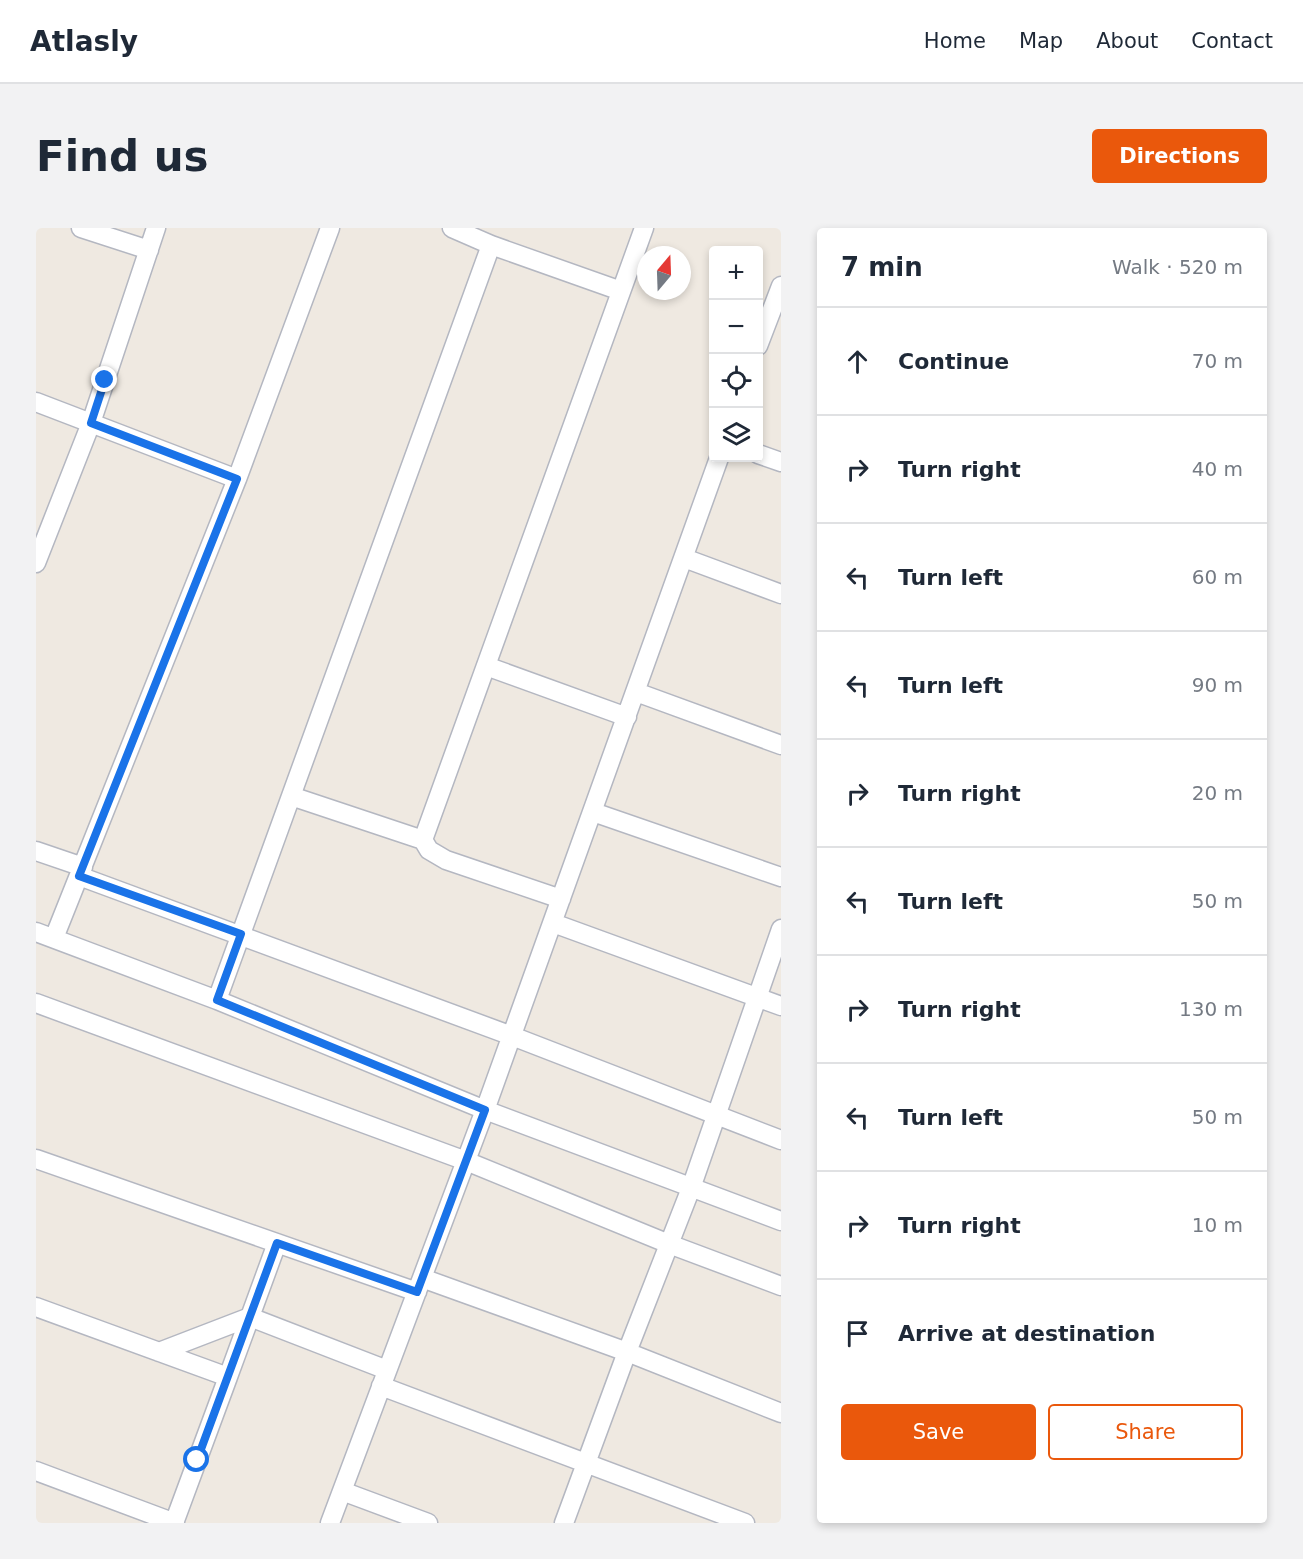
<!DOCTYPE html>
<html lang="en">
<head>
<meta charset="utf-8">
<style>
  :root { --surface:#fff; --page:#f2f2f3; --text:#1f2937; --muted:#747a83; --line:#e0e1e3; --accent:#ea580c }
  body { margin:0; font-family:"DejaVu Sans",sans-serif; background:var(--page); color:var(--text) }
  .controls { position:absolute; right:18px; top:18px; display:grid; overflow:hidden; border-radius:6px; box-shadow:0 3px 9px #0003 }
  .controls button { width:54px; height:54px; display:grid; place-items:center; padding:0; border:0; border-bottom:2px solid var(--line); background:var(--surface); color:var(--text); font:30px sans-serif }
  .compass { position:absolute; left:601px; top:18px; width:54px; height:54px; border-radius:50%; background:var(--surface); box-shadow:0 3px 9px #0003; rotate:19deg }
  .stop { position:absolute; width:18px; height:18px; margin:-14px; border:4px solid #1a73e8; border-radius:50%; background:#fff }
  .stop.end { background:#1a73e8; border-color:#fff; box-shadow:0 2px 6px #0008 }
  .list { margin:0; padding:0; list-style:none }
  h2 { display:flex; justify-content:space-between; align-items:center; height:78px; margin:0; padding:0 24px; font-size:26px }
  h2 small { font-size:20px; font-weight:400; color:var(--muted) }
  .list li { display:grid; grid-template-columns:39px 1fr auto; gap:18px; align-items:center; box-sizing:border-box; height:108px; padding:0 24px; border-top:2px solid var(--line) }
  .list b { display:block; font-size:22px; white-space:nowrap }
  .list em { font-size:20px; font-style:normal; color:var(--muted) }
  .actions { display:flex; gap:12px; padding:18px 24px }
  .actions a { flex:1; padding:14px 0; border:2px solid var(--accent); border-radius:6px; text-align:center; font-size:21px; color:var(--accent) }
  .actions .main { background:var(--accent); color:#fff }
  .icon { flex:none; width:33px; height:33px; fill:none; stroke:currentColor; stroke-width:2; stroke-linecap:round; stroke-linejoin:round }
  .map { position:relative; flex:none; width:745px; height:1295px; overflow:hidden; border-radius:6px }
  header { display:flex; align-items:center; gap:36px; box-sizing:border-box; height:84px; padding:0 30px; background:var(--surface); border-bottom:2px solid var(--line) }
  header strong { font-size:28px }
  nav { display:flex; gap:33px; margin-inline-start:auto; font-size:21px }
  .intro { display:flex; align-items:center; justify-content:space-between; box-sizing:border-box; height:144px; padding:0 36px }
  h1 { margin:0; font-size:42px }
  .button { padding:15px 27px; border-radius:6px; background:var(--accent); color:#fff; font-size:21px; font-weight:700 }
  main { display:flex; gap:36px; padding:0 36px }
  aside { flex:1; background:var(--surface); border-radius:6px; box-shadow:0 3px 9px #0003 }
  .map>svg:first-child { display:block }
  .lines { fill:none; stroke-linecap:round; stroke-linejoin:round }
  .street-casing { stroke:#b4b7c1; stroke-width:21 }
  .street { stroke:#fff; stroke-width:18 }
  .route { stroke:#1a73e8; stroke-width:8 }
</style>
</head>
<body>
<header>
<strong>Atlasly</strong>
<nav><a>Home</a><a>Map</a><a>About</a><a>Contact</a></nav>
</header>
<div class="intro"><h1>Find us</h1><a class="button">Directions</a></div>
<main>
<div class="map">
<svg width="745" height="1295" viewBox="0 0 745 1295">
  <rect width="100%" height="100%" fill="#efe9e1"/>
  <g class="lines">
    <defs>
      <path id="street" d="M45 0 113 22
        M416 0 455 17 585 63
        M722 118 745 58
        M0 174 201 251
        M722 226 745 234
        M648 330 745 366
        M0 335 55 195 120 0
        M450 438 591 489
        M600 464 745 517
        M255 568 387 612
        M557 584 745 649
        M0 623 47 639
        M43 648 476 808 745 912
        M525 671 410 632 393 622 387 612 608 0
        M517 695 745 778
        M0 704 181 772 449 882 745 993
        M18 710 201 251 294 0
        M181 772 455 17
        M0 775 430 933 633 1016 745 1058
        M0 931 381 1064
        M386 1050 591 1124 745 1185
        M0 1079 192 1149 138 1295
        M123 1124 214 1089 351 1142
        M192 1149 241 1015
        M345 1158 709 1295
        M0 1243 139 1295
        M306 1263 392 1295
        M294 1295 449 882 683 230
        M528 1295 591 1124 655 960 745 701"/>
    </defs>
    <use href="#street" class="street-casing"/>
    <use href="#street" class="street"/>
  </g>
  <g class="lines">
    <path class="route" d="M69 152 55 195 201 251 43 648 205 706 181 772 449 882 381 1064 241 1015 161 1232"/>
  </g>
</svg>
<div class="controls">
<button>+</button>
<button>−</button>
<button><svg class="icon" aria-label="locate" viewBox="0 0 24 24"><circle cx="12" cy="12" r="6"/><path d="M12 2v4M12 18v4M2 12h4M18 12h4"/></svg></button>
<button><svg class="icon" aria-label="layers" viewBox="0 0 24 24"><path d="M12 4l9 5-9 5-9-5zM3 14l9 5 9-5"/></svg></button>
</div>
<svg class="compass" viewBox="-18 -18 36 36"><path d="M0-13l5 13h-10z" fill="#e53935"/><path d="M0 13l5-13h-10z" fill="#747a83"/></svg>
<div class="stop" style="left:161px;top:1232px"></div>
<div class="stop end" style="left:69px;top:152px"></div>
</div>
<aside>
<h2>7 min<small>Walk · 520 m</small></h2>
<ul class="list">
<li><svg class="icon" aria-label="ahead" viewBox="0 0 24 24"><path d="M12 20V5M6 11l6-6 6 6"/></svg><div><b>Continue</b></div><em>70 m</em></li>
<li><svg class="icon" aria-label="right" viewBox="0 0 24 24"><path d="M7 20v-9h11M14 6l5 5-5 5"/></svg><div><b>Turn right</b></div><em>40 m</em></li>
<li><svg class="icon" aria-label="left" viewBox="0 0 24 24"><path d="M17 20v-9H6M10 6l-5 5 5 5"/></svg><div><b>Turn left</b></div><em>60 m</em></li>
<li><svg class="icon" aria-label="left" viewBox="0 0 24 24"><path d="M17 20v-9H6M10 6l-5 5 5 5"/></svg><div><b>Turn left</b></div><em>90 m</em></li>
<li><svg class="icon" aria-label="right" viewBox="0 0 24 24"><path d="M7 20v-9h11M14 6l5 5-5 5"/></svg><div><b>Turn right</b></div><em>20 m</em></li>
<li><svg class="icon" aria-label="left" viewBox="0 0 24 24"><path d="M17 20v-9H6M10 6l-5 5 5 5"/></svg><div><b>Turn left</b></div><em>50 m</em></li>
<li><svg class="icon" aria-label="right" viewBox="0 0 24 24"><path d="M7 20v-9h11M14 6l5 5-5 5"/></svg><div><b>Turn right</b></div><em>130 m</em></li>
<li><svg class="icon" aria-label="left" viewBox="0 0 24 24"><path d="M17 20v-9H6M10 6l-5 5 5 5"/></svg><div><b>Turn left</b></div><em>50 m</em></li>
<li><svg class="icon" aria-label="right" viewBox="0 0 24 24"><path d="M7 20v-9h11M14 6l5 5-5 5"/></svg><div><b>Turn right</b></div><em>10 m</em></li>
<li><svg class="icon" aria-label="arrive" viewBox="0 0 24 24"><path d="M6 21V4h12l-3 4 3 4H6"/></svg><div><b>Arrive at destination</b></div></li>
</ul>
<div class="actions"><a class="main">Save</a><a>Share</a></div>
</aside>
</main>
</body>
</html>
